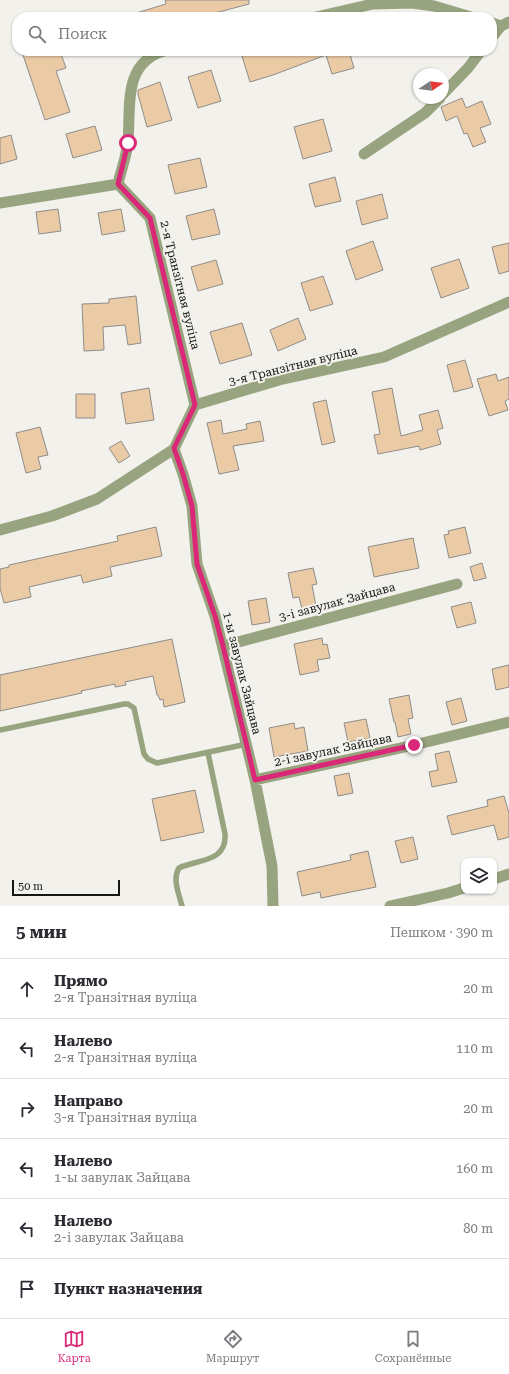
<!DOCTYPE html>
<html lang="ru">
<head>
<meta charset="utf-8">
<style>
  :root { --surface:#fff; --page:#f7f7f7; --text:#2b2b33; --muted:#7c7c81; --line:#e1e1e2; --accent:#db2777 }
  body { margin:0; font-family:"Roboto Serif",serif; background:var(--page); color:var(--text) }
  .controls { position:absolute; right:12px; bottom:12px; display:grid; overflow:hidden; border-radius:8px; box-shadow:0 1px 3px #0004 }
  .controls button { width:36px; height:36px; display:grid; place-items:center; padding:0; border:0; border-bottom:1px solid var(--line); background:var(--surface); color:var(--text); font:20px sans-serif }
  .compass { position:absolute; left:413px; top:68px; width:36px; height:36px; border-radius:50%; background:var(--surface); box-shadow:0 1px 3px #0004; rotate:77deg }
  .scale { position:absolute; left:12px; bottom:10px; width:108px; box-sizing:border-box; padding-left:4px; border:2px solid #161614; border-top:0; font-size:11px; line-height:14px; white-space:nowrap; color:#161614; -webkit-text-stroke:3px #f2f1ec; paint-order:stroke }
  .stop { position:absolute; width:12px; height:12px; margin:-9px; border:3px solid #db2777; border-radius:50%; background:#fff }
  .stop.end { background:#db2777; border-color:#fff; box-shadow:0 1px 4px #0008 }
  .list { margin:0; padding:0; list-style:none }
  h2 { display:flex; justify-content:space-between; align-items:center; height:52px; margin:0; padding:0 16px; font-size:17px }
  h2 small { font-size:13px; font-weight:400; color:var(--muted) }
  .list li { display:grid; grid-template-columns:26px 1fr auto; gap:12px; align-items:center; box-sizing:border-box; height:60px; padding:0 16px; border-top:1px solid var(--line) }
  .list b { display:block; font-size:15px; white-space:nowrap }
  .list p { margin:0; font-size:13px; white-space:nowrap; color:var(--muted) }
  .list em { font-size:13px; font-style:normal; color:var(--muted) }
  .icon { flex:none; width:22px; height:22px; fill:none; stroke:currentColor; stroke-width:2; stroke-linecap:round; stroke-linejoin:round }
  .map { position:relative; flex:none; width:509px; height:906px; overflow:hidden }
  .search { position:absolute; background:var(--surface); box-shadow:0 1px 3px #0004; left:12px; right:12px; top:12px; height:44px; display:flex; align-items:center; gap:10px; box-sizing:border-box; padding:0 14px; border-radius:16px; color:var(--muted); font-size:15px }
  .sheet { height:412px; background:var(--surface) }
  nav { display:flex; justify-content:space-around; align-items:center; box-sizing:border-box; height:56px; border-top:1px solid var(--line); background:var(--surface); font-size:11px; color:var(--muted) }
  nav a { display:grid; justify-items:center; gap:2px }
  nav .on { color:var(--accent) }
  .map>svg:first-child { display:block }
  .building { fill:#ebcba6; stroke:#8f8c89 }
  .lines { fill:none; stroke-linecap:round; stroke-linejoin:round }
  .lane { stroke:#98a47f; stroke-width:5.5 }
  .street { stroke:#98a47f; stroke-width:11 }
  .route { stroke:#db2777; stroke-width:5 }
  .labels { text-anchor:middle; stroke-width:4; stroke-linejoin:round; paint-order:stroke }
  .street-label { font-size:12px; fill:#161614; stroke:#f2f1ec }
</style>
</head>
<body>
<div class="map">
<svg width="509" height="906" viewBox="0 0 509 906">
  <rect width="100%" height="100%" fill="#f2f1ec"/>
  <path class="building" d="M165 0H249V4L200 17H134L133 14 166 4Z
    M36 51H60L66 68 56 71 70 112 45 120 23 55Z
    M259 51H349L354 68 332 74 326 55 273 75 250 82 242 56Z
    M211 70 221 101 198 108 188 77Z
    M160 82 172 120 147 127 138 94V90Z
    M462 98 466 108 482 101 491 124 480 128 486 142 473 147 467 133 464 134 457 116 446 121 441 107Z
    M323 119 332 151 303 159 294 127Z
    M95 126 102 150 73 158 66 134Z
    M11 135 17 159 0 164V138Z
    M200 158 207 187 175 194 168 165Z
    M335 177 341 201 315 207 309 184Z
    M382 194 388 218 362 225 356 201Z
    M58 209 61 231 39 234 36 212Z
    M121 209 125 231 102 235 98 213Z
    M214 209 220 234 192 240 186 216Z
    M373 241 383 270 356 280 346 251Z
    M509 243V271L499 274 492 247Z
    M459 259 469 288 441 298 431 268Z
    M216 260 223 284 198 291 191 267Z
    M323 276 333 304 310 311 301 283Z
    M136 296 141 343 128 345 125 325 103 327 104 350 84 351 82 304 109 303V299Z
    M298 318 306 339 278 351 270 330Z
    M242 323 252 355 220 364 210 332Z
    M465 360 473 387 454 392 447 365Z
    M496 374 498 381 509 377V399L505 401 508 410 489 416 477 379Z
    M149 388 154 420 126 424 121 393Z
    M392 388 401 436 423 430 419 415 438 410 443 428 437 430 441 444 420 450 419 446 378 454 374 435 380 434 372 392Z
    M76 394H95V418H76Z
    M326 400 335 442 322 445 313 403Z
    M221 420 223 434 247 429 246 424 260 421 264 441 233 446 239 470 219 474 207 423Z
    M40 427 48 455 38 457 41 469 26 473 16 433Z
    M121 441 130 456 119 463 109 448Z
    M156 527 162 556 110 567 112 576 83 583 81 575 29 587 31 597 4 603 0 588V569L9 567V565L118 541 117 536Z
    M465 527 471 553 449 558 444 535 449 534 448 531Z
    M413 538 419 568 374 577 368 547Z
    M482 563 486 578 474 581 470 567Z
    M313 568 317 584 312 585 316 606 302 609 299 597 293 598 288 573Z
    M266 598 270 622 252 625 248 601Z
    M471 602 476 623 457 628 451 607Z
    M322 638 323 645 327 644 330 658 317 660 319 671 300 675 294 644Z
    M172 639 185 702 164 707 163 699 160 700 158 695H157L153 676 125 682 126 685 115 687V684L81 691 82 693 0 711V675Z
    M509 665V687L496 690 492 669Z
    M409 695 413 718 408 719 411 734 398 737 395 722H394L389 699Z
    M461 698 467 721 452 725 446 702Z
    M366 719 370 738 348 742 344 723Z
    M294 723 295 729 304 727 308 751 274 757 269 728Z
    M449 751 457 782 432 787 429 772 438 770 435 754Z
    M349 773 353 793 338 796 334 776Z
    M195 790 204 832 161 841 152 799Z
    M504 796 509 813V837L498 840 494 825 452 835 447 816 488 806 487 800Z
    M413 837 418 859 401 863 395 841Z
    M368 851 376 887 321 898 320 892 302 896 297 872 351 860 350 855Z"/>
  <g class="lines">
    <path class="lane" d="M0 730 124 704H128L134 708 144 754 148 759 157 763 247 744
      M182 906C179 894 172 879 179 868 197 859 227 863 225 834L208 753"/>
    <path class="street" d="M316 17 373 4 412 3 434 6 471 17
      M492 23 501 26 509 22
      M492 37 501 26
      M164 51C122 63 131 108 128 141 127 155 121 170 118 184L150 218 195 405
      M443 94 468 68 481 51
      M364 154 425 113 440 98
      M0 203 118 184
      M174 449 183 474 192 506 197 564 215 616 255 780 272 866 273 906
      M0 530 52 516 97 499 174 449 195 405 279 380 384 357 509 302
      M223 646 457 584
      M255 780 414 745 509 722
      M494 879 509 874
      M390 906 448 893 464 888"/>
  </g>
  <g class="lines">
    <path class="route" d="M128 143 118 184 150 218 195 405 174 448 183 474 192 506 197 564 215 616 223 646 255 780 414 745"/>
  </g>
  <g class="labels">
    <g class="street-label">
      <text transform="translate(180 285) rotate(76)" y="4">2-я Транзітная вуліца</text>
      <text transform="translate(293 366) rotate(-14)" y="4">3-я Транзітная вуліца</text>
      <text transform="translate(337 602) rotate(-15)" y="4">3-і завулак Зайцава</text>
      <text transform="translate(242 673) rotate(76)" y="4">1-ы завулак Зайцава</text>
      <text transform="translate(333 750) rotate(-12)" y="4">2-і завулак Зайцава</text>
    </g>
  </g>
</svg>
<div class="controls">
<button><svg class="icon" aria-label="layers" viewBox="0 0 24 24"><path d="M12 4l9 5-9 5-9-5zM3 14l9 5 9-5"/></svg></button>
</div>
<svg class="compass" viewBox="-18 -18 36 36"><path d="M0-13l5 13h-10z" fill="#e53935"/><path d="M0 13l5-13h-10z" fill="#7c7c81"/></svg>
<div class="scale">50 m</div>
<div class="stop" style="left:128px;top:143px"></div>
<div class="stop end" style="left:414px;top:745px"></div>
<div class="search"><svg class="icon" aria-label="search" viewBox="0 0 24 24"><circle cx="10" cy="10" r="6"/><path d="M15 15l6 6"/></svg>Поиск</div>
</div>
<section class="sheet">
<h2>5 мин<small>Пешком · 390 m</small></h2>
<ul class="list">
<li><svg class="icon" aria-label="ahead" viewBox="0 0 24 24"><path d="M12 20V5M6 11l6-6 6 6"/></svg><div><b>Прямо</b><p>2-я Транзітная вуліца</p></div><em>20 m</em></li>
<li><svg class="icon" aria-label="left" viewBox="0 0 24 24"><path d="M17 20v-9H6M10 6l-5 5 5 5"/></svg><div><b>Налево</b><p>2-я Транзітная вуліца</p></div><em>110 m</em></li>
<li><svg class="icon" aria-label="right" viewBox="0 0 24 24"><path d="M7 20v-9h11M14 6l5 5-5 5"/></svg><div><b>Направо</b><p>3-я Транзітная вуліца</p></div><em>20 m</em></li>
<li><svg class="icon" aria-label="left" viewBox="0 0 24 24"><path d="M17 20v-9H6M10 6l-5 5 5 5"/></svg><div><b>Налево</b><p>1-ы завулак Зайцава</p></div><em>160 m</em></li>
<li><svg class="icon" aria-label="left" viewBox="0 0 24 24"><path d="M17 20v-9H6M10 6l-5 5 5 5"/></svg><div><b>Налево</b><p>2-і завулак Зайцава</p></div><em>80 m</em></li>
<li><svg class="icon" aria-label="arrive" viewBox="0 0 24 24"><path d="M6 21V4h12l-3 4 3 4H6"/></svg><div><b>Пункт назначения</b></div></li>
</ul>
</section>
<nav>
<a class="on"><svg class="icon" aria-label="map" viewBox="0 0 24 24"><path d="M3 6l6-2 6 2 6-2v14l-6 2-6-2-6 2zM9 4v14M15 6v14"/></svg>Карта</a>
<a><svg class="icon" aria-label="directions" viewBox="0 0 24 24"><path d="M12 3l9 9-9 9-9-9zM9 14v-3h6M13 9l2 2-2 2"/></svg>Маршрут</a>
<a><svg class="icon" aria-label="saved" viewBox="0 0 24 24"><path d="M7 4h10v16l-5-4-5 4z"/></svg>Сохранённые</a>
</nav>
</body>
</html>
